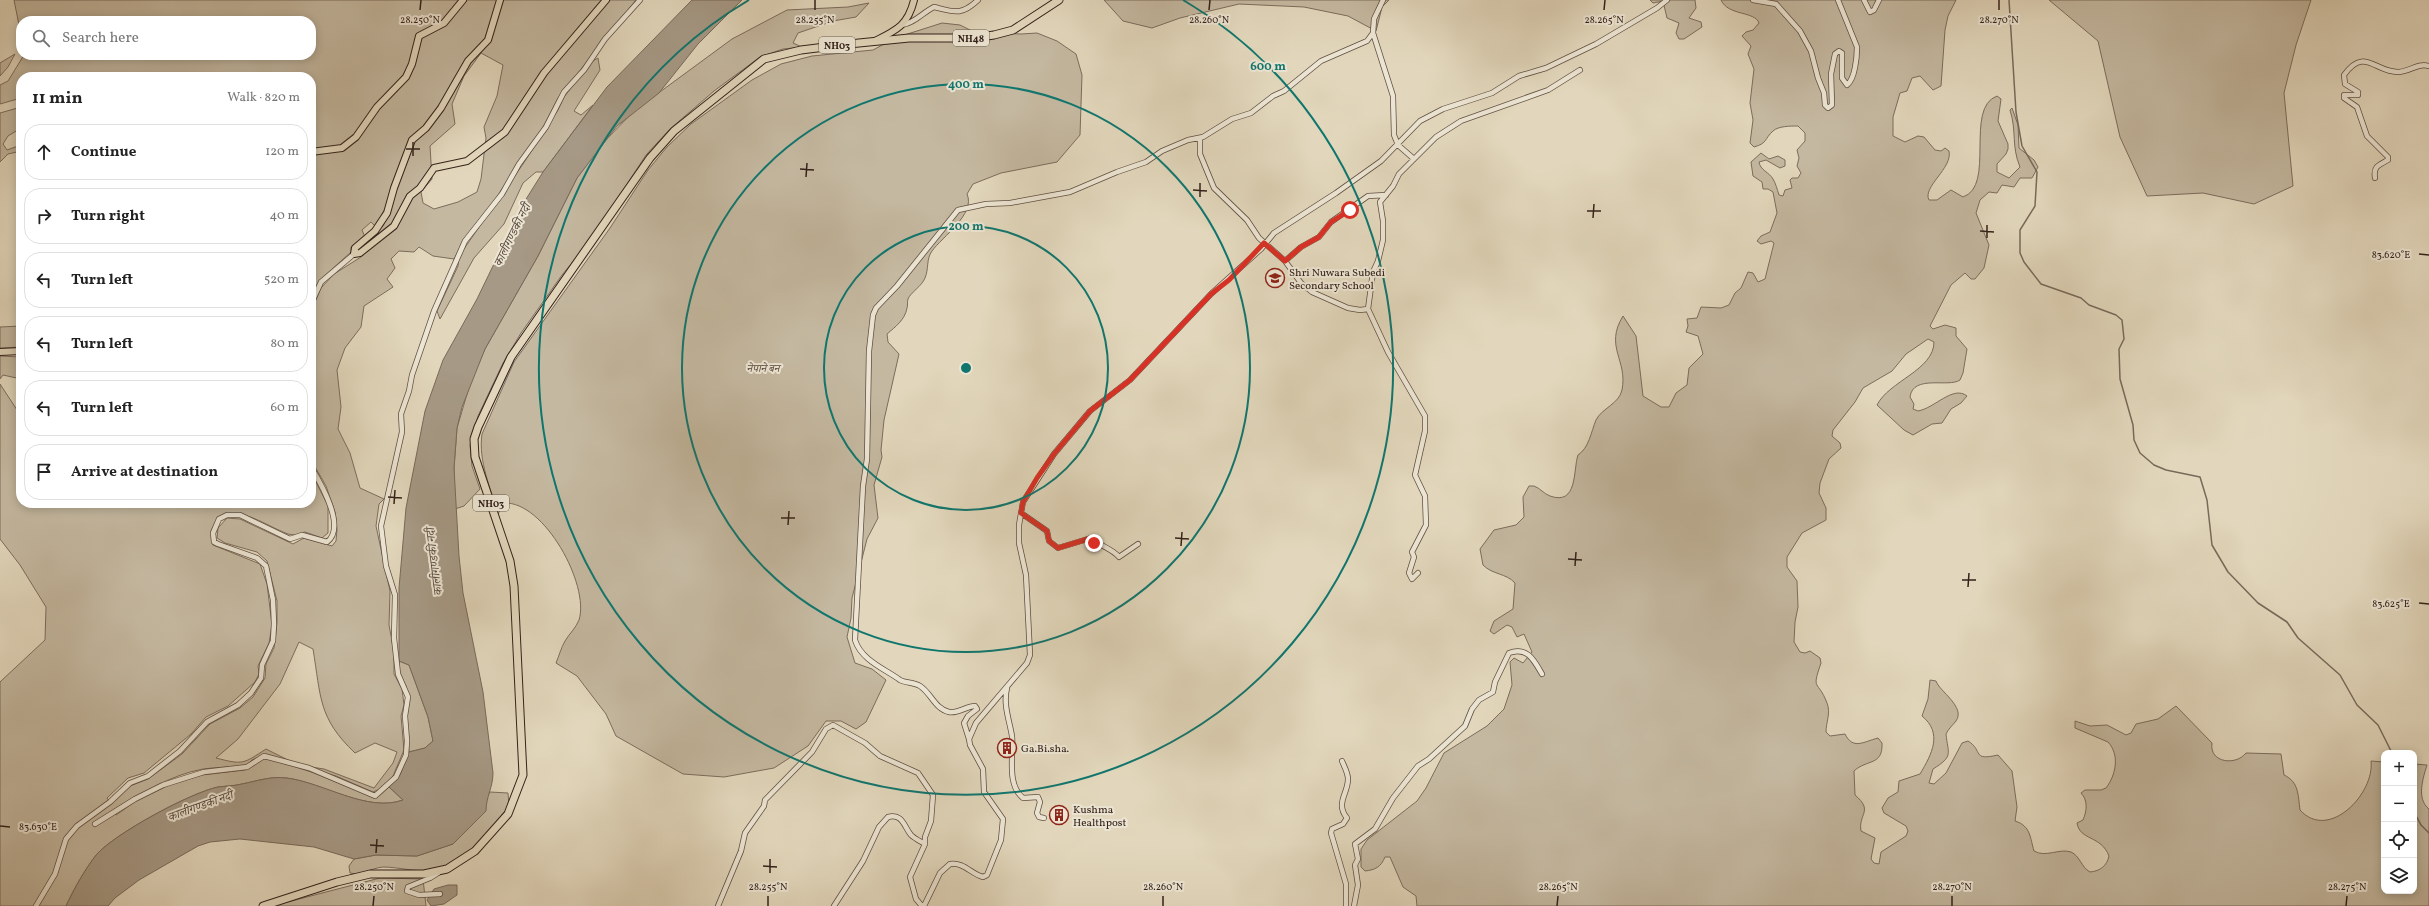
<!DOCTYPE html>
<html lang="en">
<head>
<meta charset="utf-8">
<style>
  :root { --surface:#fff; --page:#f6f6f6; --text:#222; --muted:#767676; --line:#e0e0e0 }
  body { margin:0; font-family:Vollkorn,"Noto Serif Devanagari",serif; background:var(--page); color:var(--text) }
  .controls { position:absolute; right:12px; bottom:12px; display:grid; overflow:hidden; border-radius:8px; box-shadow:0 2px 10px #0003 }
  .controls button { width:36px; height:36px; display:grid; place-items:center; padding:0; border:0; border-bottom:1px solid var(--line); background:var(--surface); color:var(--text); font:20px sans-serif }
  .stop { position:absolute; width:12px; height:12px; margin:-9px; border:3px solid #d93025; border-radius:50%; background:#fff }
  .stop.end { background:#d93025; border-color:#fff; box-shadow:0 1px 4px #0008 }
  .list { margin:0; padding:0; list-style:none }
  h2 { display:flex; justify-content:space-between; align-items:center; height:52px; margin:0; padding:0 16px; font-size:17px }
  h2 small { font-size:13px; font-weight:400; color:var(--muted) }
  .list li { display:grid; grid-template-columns:26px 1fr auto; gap:12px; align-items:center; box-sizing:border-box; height:56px; margin:0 8px 8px; padding:0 8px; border:1px solid var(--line); border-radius:16px }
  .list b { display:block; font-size:15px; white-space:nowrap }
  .list em { font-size:13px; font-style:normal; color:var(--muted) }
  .icon { flex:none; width:22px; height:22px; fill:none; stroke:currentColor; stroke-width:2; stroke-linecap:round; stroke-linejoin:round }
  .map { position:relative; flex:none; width:2429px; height:906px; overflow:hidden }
  .search { position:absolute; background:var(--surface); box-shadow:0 2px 10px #0003; left:16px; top:16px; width:300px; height:44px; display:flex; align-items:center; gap:10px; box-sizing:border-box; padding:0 14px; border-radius:16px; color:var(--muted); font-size:15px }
  .panel { position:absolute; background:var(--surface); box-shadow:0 2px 10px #0003; left:16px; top:72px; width:300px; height:436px; border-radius:16px }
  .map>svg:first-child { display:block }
  .green { fill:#c4b8a0; stroke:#7c6c5d; fill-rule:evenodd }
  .water { fill:#a69985; stroke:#78695a }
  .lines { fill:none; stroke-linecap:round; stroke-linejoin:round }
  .stream { stroke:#78695a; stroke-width:1.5 }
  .minor-casing { stroke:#5f4e42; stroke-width:6 }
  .major-casing { stroke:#33211a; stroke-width:8 }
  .highway-casing { stroke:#33211a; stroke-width:9 }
  .minor { stroke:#ece5d3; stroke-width:4.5 }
  .major { stroke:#e2d7bc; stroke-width:6 }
  .highway { stroke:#e2d7bc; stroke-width:7 }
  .route { stroke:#d93025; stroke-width:5 }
  .ticks { fill:none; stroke:#33211a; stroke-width:1.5 }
  .ring { fill:none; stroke:#0f766e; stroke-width:2 }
  .labels { text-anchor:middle; stroke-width:4; stroke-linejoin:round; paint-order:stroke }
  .shield { fill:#ece5d3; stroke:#6a5c52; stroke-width:1 }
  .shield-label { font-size:10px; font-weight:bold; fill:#33211a }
  .poi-label { font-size:11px; fill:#33211a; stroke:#ece5d3; text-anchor:start }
  .park-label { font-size:11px; font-style:italic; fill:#57473c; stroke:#ece5d3 }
  .water-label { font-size:12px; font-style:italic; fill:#5b4b3f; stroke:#ece5d3 }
  .ticks-label { font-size:10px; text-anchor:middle; fill:#33211a; stroke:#ece5d3; stroke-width:4; stroke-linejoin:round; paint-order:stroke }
  .centre { fill:#0f766e; stroke:#ece5d3; stroke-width:2 }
  .ring-label { font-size:12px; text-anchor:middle; font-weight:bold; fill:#0f766e; stroke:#ece5d3; stroke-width:4; stroke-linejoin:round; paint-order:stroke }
</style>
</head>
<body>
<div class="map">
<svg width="2429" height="906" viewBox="0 0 2429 906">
  <rect width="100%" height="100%" fill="#e2d7bc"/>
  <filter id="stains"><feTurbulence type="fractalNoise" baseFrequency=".005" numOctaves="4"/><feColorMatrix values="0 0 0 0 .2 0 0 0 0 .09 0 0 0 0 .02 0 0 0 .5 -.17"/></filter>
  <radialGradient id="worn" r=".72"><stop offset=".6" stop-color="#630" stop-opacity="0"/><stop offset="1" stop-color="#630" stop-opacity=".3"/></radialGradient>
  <path class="green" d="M14 0H636L558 98 542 129 490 207 466 238 454 259 433 256 419 247 414 252 399 251 391 259 395 268 387 279 393 287 364 306 361 327 345 348 337 370 341 407 338 429 350 453 360 488 384 499 379 504 376 526 390 591 389 625 394 652V674L402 689 404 705 401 716 404 750 393 776 380 789 373 792 336 776 263 755 252 760 246 766C232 767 217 767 203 769 170 775 141 794 113 810L116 815 136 801 169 785 202 775 245 770 261 759H272L314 773 374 797 379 796 389 787 403 800C368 813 323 783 287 778 271 776 257 781 242 784 234 786 226 786 218 787 190 793 116 833 97 854 85 869 74 889 66 906H0V682L45 640 46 607 20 565 0 539V384L21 416V503H311V472L328 506V533L322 538 305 532 295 535 288 534C264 525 244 507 218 517L211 531 213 545 260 564 267 584 272 625 269 643 258 666 259 674 255 682 228 706 206 717 191 734 144 773 128 778 107 798 110 803 130 786 148 779 182 754 210 724 240 708 253 697 265 678 266 664 274 648 277 623V601L267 561 257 552 225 543 217 538 218 528 227 518 240 519 293 544 304 538 332 546 336 541 337 529 335 512 326 486 311 460V311L321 288 334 274 361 257 368 241 383 226 391 210 386 207 375 226 371 222 362 230 365 237 351 247V252L319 281 311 299V77H21V98L0 104V85L8 81 24 55H311V21H21V35ZM481 53 503 65 497 96 484 127 486 138 481 179 477 192 458 202 434 209 423 203 421 192 432 179 430 146 455 124 452 104 464 76ZM299 642 313 649C321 697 318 718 355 753L375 743 397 752 393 763 374 788 324 769 298 765 266 749C243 764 243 765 216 758L238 739 280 684Z
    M1104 0H1389L1382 7 1376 31 1348 16 1304 7 1239 4 1180 18 1152 28 1123 21Z
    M1650 0H1695L1696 8 1689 18 1701 22 1702 27 1684 39H1679L1676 33 1679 23 1667 18 1663 1 1653 3Z
    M1721 0H1956L1948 16 1945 30 1941 86 1933 90 1920 76 1912 78 1907 91 1900 93 1893 117V136L1905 142 1918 136 1924 137 1935 150 1941 151 1945 148 1949 151C1953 168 1922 187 1929 200H1937L1951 190 1963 197C1996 186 1964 108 1997 96L2001 99 1998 121 2008 144V149L2006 154 1997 164V172L2009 178 2020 167C2011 145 2017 132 2010 110L2012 108 2018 125 2019 148 2034 160 2038 167 2032 178H2020L2014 187 2002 185 1997 193 1989 192 1980 200 1976 213 1989 245 1984 268 1975 279H1971L1965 273 1951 285 1930 326 1933 329 1945 325 1956 328V336L1967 349 1963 373 1960 380C1949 388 1913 374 1910 397L1914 404 1913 409 1918 411C1935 408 1953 385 1967 396L1961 403 1951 409 1942 423 1932 424 1913 435 1904 430 1877 405C1889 381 1934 370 1934 342L1928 339 1906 354 1892 371 1863 388 1855 402 1833 430 1832 436 1840 443 1841 448 1829 459 1820 483 1819 493 1826 508V520L1802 533 1787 557V567L1797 581 1798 607 1795 622 1794 642 1800 652 1805 653 1810 651 1820 658 1821 663C1811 692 1818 679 1827 703 1831 713 1826 722 1826 732L1830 736 1845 734C1853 750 1863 742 1878 738L1882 743C1883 766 1867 759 1854 771L1855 795C1874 811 1858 814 1861 831L1875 838 1871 859 1874 863 1879 864 1881 852 1906 836 1908 831 1906 826 1884 813 1882 808 1888 798 1898 792 1899 781 1920 774C1932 754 1943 733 1922 716L1928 699 1930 680 1936 681C1939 691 1966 707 1956 721 1952 726 1949 728 1946 734 1948 754 1954 756 1933 769L1929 783 1934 784 1946 773 1962 743 1968 741C1984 751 1971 761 1998 755L2012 771 2017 807 2015 821C2031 826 2030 838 2034 851 2046 858 2059 848 2071 852 2080 856 2081 867 2090 872 2100 871 2107 866 2109 856 2101 835 2080 841 2077 823L2083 820C2087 811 2088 800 2081 793L2085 790H2101L2106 788C2116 775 2120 755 2108 742L2075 728V721L2090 726 2107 725 2126 735 2131 733 2136 724 2158 719 2176 706 2212 743C2209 763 2236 766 2246 753L2281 754 2284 775C2299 782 2298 795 2300 810 2329 842 2375 793 2371 761L2384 762V891H2414V764L2427 765C2423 778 2416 799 2429 809V906H1417L1416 896 1403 887 1390 857H1385C1381 867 1375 870 1365 871L1361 867V849L1367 840 1417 801 1426 788 1444 753 1487 726 1504 709 1512 685 1510 662 1514 658 1523 663 1532 652 1524 634 1517 637 1512 627 1507 625 1494 634 1490 631 1494 621 1513 609 1515 583C1506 573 1493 575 1483 565L1480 549 1494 530 1516 525 1524 517 1523 497 1529 486H1534C1540 488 1544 494 1550 496 1578 506 1573 470 1578 455 1589 448 1591 432 1596 420 1602 408 1619 404 1622 390 1628 360 1604 347 1623 316L1636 336 1643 396 1661 407H1669L1676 393 1687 385 1689 368 1703 354 1698 336 1686 332 1688 326 1687 319 1697 318 1701 307 1721 308 1729 305 1735 293 1741 288 1748 272 1753 273 1758 282 1765 279 1774 243 1771 241 1761 244 1757 241 1761 236 1770 232 1777 213 1773 192 1768 189H1763L1762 182 1753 176 1751 162 1761 153 1769 159 1778 156 1785 160V166L1780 168 1766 160 1759 162C1760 170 1769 172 1773 179 1776 184 1777 189 1779 195L1783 196 1785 190 1792 188 1790 180 1792 178H1798L1801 173 1797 166 1799 158 1797 150 1805 141V133L1798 126C1791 126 1778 126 1773 131 1764 139 1768 143 1754 147L1750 143 1753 120 1750 103 1754 69 1748 54 1751 46 1742 36 1746 32 1753 30 1759 23C1755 11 1728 16 1721 0Z
    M2049 0H2311L2296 45 2284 93 2293 186 2254 204 2203 193 2147 196 2120 137 2098 41Z
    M869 3 856 17 833 21 798 33 793 43 802 47 783 49 760 57 714 91 670 129 646 155 590 241 562 275 521 333 503 363 478 416 470 445 472 466 480 489 464 506 455 509 454 468 457 428 470 384 485 349 538 256 577 178 601 145 634 111 732 39 787 10 848 7Z
    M942 23 960 25 974 32 1021 34 1037 33 1057 41 1076 54 1082 75 1080 135 1057 162 1001 173 973 184 967 194C976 214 942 237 932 251 926 259 929 269 925 278 922 286 910 293 908 299 907 302 908 306 907 308 905 320 895 327 887 334L888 342 899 354 884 420 881 450 882 457 874 485 878 518 867 539 852 598 851 618 847 637 855 663 872 669 886 680 866 722 856 729 841 721H826L808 746 774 768 724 777 683 774 616 736 606 714 577 676 556 663C559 656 561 648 565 641 569 634 576 628 579 620 590 585 544 501 504 503L498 514C491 489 478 461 482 434L514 362 610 228 648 170 667 147 691 124 752 80 781 64 812 56 873 50 895 38Z
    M15 54 8 67 0 76V63Z
    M598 58 600 70 574 111 581 115 593 105 543 172H536L523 183 504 224 474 258 440 319 437 311 458 266 459 256 523 164 558 110 564 97 591 62Z
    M21 107V128L8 136 3 144 7 150 21 145V151L8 154 0 162V113Z
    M21 326V347L0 348V327Z
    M0 356 21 357V379L3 375 0 379Z
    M399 661 409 665 428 717 433 741 425 748 409 752 406 716 409 699 406 686 399 671Z
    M490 792 508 793 509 806C488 832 464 866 429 870 414 872 398 867 383 867 371 868 361 876 350 873L349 866 354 859 376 855 417 856 453 844Z
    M380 878 423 879 426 906H272Z"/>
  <path class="water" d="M692 0H742L698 44 659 93 617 126 577 178 538 256 485 349 462 407 457 428 454 468 459 556 463 593 483 692 493 773C493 787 486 797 486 811L453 844 417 856 376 855 354 859 314 847 240 839 210 842 198 846 139 880 115 898 108 906H66C74 889 85 869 97 854 116 833 190 793 218 787 226 786 234 786 242 784 257 781 271 776 286 778 323 782 367 813 403 800L389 787 400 775 409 752 425 748 433 741 428 717 409 665 399 661V588L406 508 425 411 443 360 477 299 523 204 543 172 607 87Z
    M448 885H457V895L444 904 431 906 427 900 434 889Z"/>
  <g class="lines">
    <path class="stream" d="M2009 0 2016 112 2022 146 2037 172 2035 206 2020 230V253L2024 262 2041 284 2081 298 2089 305 2116 315 2122 320 2124 339 2119 349 2120 379 2133 425 2134 440 2140 453 2154 465 2166 470 2200 477 2207 500 2212 545 2228 572 2258 603 2287 622 2298 638 2340 675 2357 705 2378 725 2392 753
      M2414 812 2421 825 2429 833"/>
    <defs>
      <path id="minor" d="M1383 0 1374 19 1373 33 1393 96 1394 135 1398 145 1414 159
        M1753 0 1776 4 1800 31 1811 51 1818 78 1824 93 1825 105 1828 108 1832 105 1831 74 1835 54 1839 51 1842 53V78L1847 85C1855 79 1857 57 1857 47L1838 0
        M1864 0 1870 12 1874 10 1879 0
        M902 25C915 23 922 13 934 7 954 12 961 16 978 0
        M1200 138V154L1214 188 1247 220 1259 238 1285 261 1301 283 1312 292 1348 308 1360 310 1368 309 1388 352 1425 416V431L1415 475 1425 496 1426 525 1412 552 1414 557 1409 573 1412 579 1418 573
        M2375 178C2373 166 2379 165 2388 160V157L2367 136 2357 107 2344 98V95H2358V92L2345 84 2344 75C2365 46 2375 73 2399 72 2411 71 2417 63 2429 66
        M1285 261 1301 247 1319 237 1331 222 1368 196 1386 195
        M311 304 321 282 354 254
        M1368 309 1373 272 1378 261 1383 240V221L1380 202 1393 186 1399 174 1436 137 1461 121 1548 90 1580 70
        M1021 513 1047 531 1049 541 1058 548 1091 538C1098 545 1113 549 1119 557L1138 544
        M1007 688C1003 704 1009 719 1012 736 1014 755 1006 784 1023 798L1038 797 1040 802 1037 813 1039 817 1044 818
        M969 739 964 723 968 716 977 709 975 706C967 706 957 714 949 712 935 709 931 693 920 686 914 682 905 683 900 680 885 669 861 660 855 640L863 486 867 459 869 351 873 315 876 308 897 286 958 210 986 204 1010 203 1070 192 1117 172 1146 162 1162 151 1188 140 1203 137 1232 119 1251 113 1273 96 1284 91 1321 61 1367 41 1373 33
        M1342 761C1344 766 1348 773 1348 779 1348 794 1335 803 1347 818L1343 824 1332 829 1331 833 1346 884V906
        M95 824 135 799 163 785 204 772 247 767 264 756 309 768 375 796 396 777 406 755 407 741 405 716 408 697 398 674 394 638 395 595 386 566 381 526 402 432 401 414 409 391 412 375 434 311 465 241 502 194 519 164 546 127 564 92 584 70 605 39 640 0
        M438 873 430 878 408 887 407 891 419 895 440 894
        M36 906 55 874 66 839 77 826 110 802 130 783 148 776 180 751 207 722 238 705 251 693 261 678 262 665 273 641 274 624 273 600 266 566 257 558 218 544 214 542 213 533 219 519 227 515H240L290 539 302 535 327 542C347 527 320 482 311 467
        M718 906 741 851 745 833 764 806 765 800 812 752 826 729 833 725 865 743 880 756 918 773 933 795 931 821 925 837V844L910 877 916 899 922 906
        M834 906 863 861 879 827 888 817C903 813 904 827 911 835 915 839 920 841 925 844
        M924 906 940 873 950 864C964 862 971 874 983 877L987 875 1001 840 1003 819 984 792 983 769 970 745 969 739 976 723 1027 663 1030 655 1026 575 1019 543V525L1023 502 1054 454 1090 411 1130 380 1211 294 1261 249 1274 233 1336 193 1381 161 1420 121 1443 109 1492 93 1519 76 1546 68 1596 44 1657 8 1667 0
        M1354 906 1358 885 1355 865 1358 859 1355 844 1375 829 1393 798 1418 766 1429 759 1465 726 1472 709 1479 700 1493 692 1495 682 1509 653C1527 646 1534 660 1542 674"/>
      <path id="major" d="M500 0 488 40 468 61 441 108 426 128 412 140 394 188 387 213 375 231 355 248 354 254 360 253 394 226 410 196 420 188 434 168 467 161 505 132 544 73 606 0
        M875 41C897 30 908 25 914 0
        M311 152 342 148 356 137 377 107 406 77 412 64 419 36 444 23 463 0
        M0 352 21 351"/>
      <path id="highway" d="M263 906 337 882 370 874H424L447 869 475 851 508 814 523 775 514 586 510 561 475 457 474 439 478 427 511 357 650 158 674 131 764 59 801 50 849 44 909 38H973L994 35 1013 30 1059 0"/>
    </defs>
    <use href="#minor" class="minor-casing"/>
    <use href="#major" class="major-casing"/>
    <use href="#highway" class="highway-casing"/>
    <use href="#minor" class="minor"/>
    <use href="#major" class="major"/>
    <use href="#highway" class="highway"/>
  </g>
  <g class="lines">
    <path class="route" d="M1094 543 1091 538 1058 548 1049 541 1047 531 1021 513 1023 502 1037 478 1054 454 1090 411 1130 380 1211 294 1229 280 1264 243 1285 261 1301 247 1319 237 1331 222 1350 210"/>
  </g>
  <path class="ticks" d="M420 10 421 0M815 10V0M1209 10 1210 0M1604 10 1605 0M1999 10V0M406 149H420M413 156V142M800 169 814 170M806 177 807 163M1193 190 1207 191M1200 197V183M1587 211H1601M1593 218 1594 204M1980 231 1994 232M1987 238V225M2419 254 2429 255M388 497 402 498M394 504 395 490M781 518H795M788 525 789 511M1175 538 1189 539M1181 546 1182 532M1568 559 1582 560M1575 566 1576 552M1962 580H1976M1968 587 1969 573M2419 603 2429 604M0 826 10 827M370 845 384 846M376 853 377 839M763 866 777 867M770 873V859M373 906 374 896M768 906V896M1163 906V896M1557 906 1558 896M1952 906V896M2346 906 2347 896"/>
  <g class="ring">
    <circle cx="966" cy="368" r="142"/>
    <circle cx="966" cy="368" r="284"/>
    <path d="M1183 0A427 427 0 1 1 749 0"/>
  </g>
  <defs>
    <symbol id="school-ring" viewBox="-11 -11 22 22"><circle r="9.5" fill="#ece5d3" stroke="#8f2418" stroke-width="1.5"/><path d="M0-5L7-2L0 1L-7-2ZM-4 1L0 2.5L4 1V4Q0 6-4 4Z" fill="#8f2418"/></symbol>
    <symbol id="building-ring" viewBox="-11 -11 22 22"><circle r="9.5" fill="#ece5d3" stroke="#8f2418" stroke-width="1.5"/><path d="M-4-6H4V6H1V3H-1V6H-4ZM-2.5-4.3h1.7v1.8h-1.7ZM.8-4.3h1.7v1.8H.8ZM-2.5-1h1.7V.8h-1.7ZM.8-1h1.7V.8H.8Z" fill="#8f2418"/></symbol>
  </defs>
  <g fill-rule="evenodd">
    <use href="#school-ring" x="1264" y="267" width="22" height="22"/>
    <use href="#building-ring" x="996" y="737" width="22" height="22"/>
    <use href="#building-ring" x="1048" y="804" width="22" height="22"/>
  </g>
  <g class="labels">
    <g class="shield">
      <rect x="953" y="30" width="36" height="16" rx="3"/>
      <rect x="819" y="37" width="36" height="16" rx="3"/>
      <rect x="473" y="495" width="36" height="16" rx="3"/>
    </g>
    <g class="shield-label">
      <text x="971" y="42">NH48</text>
      <text x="837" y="49">NH03</text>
      <text x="491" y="507">NH03</text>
    </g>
    <g class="poi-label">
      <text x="1289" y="276">Shri Nuwara Subedi<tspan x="1289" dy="13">Secondary School</tspan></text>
      <text x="1021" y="752">Ga.Bi.sha.</text>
      <text x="1073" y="813">Kushma<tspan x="1073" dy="13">Healthpost</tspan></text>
    </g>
    <g class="park-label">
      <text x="763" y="372">नेपाने बन</text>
    </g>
    <g class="water-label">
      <text transform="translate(512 235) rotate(-64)" y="4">कालीगण्डकी नदी</text>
      <text transform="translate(434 562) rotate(-97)" y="4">कालीगण्डकी नदी</text>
      <text transform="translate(200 806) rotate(-20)" y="4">कालीगण्डकी नदी</text>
    </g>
  </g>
  <g class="ticks-label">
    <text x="420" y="23">28.250°N</text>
    <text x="815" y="23">28.255°N</text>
    <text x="1209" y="23">28.260°N</text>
    <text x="1604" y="23">28.265°N</text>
    <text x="1999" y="23">28.270°N</text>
    <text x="2391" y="258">83.620°E</text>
    <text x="2391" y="607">83.625°E</text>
    <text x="38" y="830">83.630°E</text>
    <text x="374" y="890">28.250°N</text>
    <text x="768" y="890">28.255°N</text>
    <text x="1163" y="890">28.260°N</text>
    <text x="1558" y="890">28.265°N</text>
    <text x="1952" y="890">28.270°N</text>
    <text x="2347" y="890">28.275°N</text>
  </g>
  <circle cx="966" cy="368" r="6" class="centre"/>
  <g class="ring-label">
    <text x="1268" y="70">600 m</text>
    <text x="966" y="88">400 m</text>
    <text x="966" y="230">200 m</text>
  </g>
  <rect width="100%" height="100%" filter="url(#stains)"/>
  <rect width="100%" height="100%" fill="url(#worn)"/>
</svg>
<div class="controls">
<button>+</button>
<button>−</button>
<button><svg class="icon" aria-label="locate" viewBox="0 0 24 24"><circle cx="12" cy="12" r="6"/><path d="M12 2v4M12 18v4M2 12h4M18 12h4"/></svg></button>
<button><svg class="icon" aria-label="layers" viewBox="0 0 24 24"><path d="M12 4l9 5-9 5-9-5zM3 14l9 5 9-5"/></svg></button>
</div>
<div class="stop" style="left:1350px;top:210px"></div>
<div class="stop end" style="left:1094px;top:543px"></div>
<div class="search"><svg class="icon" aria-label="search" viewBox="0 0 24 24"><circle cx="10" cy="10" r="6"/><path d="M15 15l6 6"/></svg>Search here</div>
<section class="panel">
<h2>11 min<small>Walk · 820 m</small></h2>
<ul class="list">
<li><svg class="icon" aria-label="ahead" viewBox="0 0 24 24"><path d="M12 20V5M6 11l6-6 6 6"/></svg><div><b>Continue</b></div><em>120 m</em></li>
<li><svg class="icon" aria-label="right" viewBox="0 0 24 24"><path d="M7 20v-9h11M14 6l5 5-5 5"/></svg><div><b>Turn right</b></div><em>40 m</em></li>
<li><svg class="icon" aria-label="left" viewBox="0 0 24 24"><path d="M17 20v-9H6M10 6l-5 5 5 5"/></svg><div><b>Turn left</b></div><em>520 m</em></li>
<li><svg class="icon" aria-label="left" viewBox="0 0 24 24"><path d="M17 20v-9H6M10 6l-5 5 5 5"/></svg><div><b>Turn left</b></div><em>80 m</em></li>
<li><svg class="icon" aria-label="left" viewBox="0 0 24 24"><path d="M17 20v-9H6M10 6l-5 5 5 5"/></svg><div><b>Turn left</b></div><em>60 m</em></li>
<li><svg class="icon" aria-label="arrive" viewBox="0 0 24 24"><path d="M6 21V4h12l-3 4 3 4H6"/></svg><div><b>Arrive at destination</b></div></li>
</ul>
</section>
</div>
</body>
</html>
